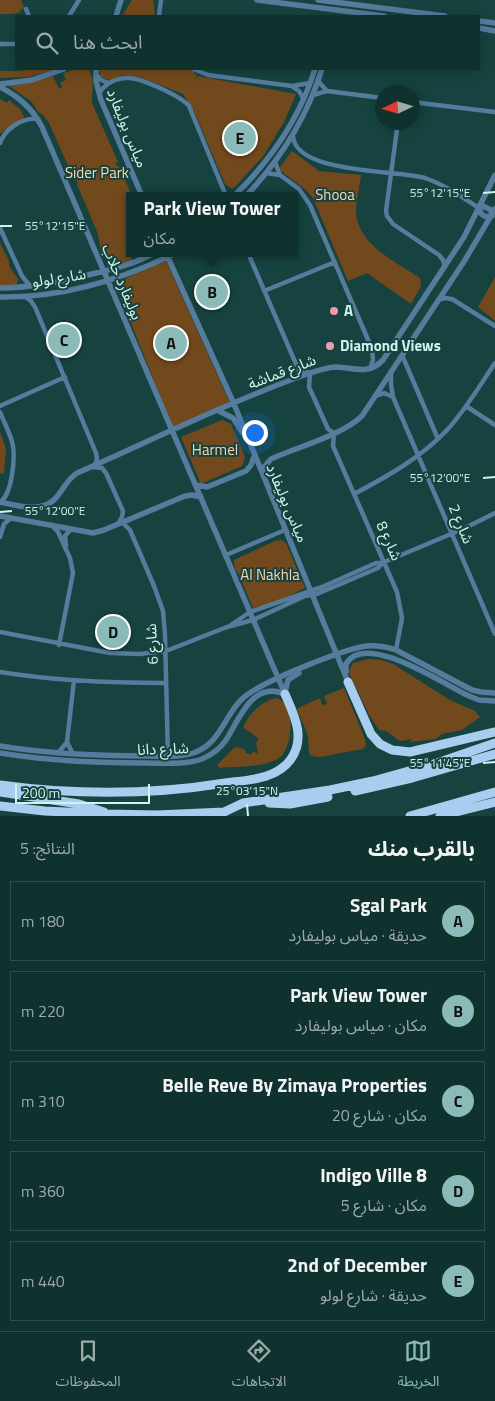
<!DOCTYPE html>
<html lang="ar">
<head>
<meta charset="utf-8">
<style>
  :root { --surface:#10322f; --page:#193a37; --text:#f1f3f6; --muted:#9caaaa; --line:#304d4b; --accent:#8bbbb9 }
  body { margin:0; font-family:"Titillium Web","Noto Sans Arabic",sans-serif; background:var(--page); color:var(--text); direction:rtl }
  .compass { position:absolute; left:375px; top:85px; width:45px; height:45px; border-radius:50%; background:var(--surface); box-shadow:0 2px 12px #0003; rotate:266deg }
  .scale { position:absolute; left:15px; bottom:12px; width:135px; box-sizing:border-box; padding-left:5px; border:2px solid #cdf4ef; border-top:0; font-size:14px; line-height:18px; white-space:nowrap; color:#cdf4ef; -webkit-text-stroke:4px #16433f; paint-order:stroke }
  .you { position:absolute; left:254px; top:432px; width:18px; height:18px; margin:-12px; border:4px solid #fff; border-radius:50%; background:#1a73e8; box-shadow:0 0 0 8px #1a73e833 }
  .badge { display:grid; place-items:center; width:32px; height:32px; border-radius:50%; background:var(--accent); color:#111; font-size:16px; font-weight:700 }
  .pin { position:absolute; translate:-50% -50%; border:2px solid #fff; box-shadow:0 1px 5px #0006 }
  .popup { position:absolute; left:126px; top:192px; width:172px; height:65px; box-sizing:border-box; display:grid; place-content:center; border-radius:0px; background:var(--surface); filter:drop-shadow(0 1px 4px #0005); font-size:16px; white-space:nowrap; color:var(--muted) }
  .popup b { font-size:19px; color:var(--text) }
  .popup::after { content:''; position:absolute; left:50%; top:100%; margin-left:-10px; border:10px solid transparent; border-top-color:var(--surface) }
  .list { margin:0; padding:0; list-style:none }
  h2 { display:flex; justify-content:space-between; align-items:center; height:65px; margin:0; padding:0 20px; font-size:21px }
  h2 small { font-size:16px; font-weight:400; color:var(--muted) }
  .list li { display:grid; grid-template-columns:32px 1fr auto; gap:15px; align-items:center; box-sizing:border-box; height:80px; margin:0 10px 10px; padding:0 10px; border:1px solid var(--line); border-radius:0px }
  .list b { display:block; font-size:19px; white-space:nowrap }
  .list p { margin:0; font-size:16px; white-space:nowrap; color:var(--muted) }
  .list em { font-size:16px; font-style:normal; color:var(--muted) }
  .icon { flex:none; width:28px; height:28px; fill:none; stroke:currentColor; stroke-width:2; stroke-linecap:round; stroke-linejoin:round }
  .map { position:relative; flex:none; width:495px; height:816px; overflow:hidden; direction:ltr }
  .search { position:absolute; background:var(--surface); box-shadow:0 2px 12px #0003; left:15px; right:15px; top:15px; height:55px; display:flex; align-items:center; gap:12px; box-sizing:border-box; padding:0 18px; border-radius:0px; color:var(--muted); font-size:19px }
  .sheet { height:515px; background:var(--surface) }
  nav { display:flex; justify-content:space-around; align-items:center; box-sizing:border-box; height:70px; border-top:1px solid var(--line); background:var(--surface); font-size:14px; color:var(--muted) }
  nav a { display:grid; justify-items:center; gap:2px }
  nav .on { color:var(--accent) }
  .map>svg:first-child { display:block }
  .green { fill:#72491c }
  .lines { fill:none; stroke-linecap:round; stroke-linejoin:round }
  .minor { stroke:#557b9d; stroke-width:4.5 }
  .tertiary { stroke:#557b9d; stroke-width:5.5 }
  .motorway { stroke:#a9cdee; stroke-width:9 }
  .ticks { fill:none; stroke:#cdf4ef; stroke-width:2 }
  .poi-dot { fill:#f29aad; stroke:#16433f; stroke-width:2 }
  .labels { text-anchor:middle; stroke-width:4; stroke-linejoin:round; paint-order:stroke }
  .street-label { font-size:15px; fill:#cdf4ef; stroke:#16433f }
  .park-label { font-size:15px; fill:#fed3aa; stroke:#16433f }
  .poi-label { font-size:15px; font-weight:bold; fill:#cdf4ef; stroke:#16433f; text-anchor:start }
  .ticks-label { font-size:12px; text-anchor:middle; fill:#cdf4ef; stroke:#16433f; stroke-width:4; stroke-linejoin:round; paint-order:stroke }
</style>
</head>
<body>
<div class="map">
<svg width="495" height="816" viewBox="0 0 495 816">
  <rect width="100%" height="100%" fill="#16433f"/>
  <path class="green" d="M0 0H21L24 8 20 10 21 12 14 14H0Z
    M132 0H153L155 16H122Z
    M31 69H50L51 71 28 77 0 78V71H18Z
    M77 69H88C96 79 91 91 92 103L118 162 115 163 117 166H119L132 196H130V253H144L136 258 135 256 131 257 132 261 112 266 110 265 101 252 98 234 77 184 78 183 77 180 75 181 49 123 43 115 38 112 32 102 8 85 24 84 53 76 59 89 62 87 60 83 66 80 63 73Z
    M99 69H191L197 75 194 80 198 76 296 94 284 122 264 155 233 189 225 184 194 111 183 94 140 77 122 75 110 80 101 77Z
    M0 99 7 103 9 100 21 110 24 117C19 126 7 126 0 134Z
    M292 151 319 171 361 175C360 187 355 202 356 214 360 246 396 262 420 278L421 286 411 304 367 273 348 281 313 198 306 190 281 171 280 167Z
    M0 243 9 261C8 269 15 273 18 279L16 287 0 288Z
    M166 261 230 403 173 428 115 283Z
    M495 277V321L478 307Z
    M222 420 231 424 245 457 242 466 201 484 181 437Z
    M0 432 6 449 4 474 0 473Z
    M280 539 286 543 305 588 279 601 253 608 238 572 235 570 234 560 277 540 279 541Z
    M369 659 382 660 393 664 450 700 475 711 480 717 462 730 442 734 436 739 411 742H409L413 739 400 741 386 731 379 730 369 715 350 675 349 671 353 663Z
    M344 688 365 739 366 746 363 749 320 757 311 756 309 752 308 737 305 728 297 710 298 708 320 698 322 705 327 704 324 696Z
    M275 698C297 701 293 749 279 758 263 768 238 766 220 768L217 765 235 747 244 749 246 753 250 755 254 751 258 755 256 743 259 739 244 728V725C251 712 260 703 275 698Z"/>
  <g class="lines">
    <path class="minor" d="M26 9 29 16
      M69 16 79 0
      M159 16 161 0
      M0 44H16
      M193 69 208 75 292 86 310 83
      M96 74 101 80 109 83
      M318 81 327 91
      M293 87 299 91 303 98
      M99 94C104 84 117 77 129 78 141 78 181 96 189 106L226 196
      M313 95 327 91 382 98
      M412 102 495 112
      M398 122 386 211 387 216 393 224 439 255 443 260 445 267
      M293 136C295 174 398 170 425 178 445 185 462 197 479 208
      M0 143C5 129 22 117 38 119
      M275 162 280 175 299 189 310 205 372 349 373 360 370 369
      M266 173 280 175
      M0 228 22 276 30 286
      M248 253 299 371
      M264 291 335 262
      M24 296 31 301 35 307 96 453 97 459 95 465
      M438 300 445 298 452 299 495 326
      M370 344C378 350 384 350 392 345
      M402 355 438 439
      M299 370 310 373 309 387 328 429 334 433 333 446 397 592 402 618 396 650
      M391 372V384L393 397 495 634
      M376 396 384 393 393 397
      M0 406 65 377
      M466 406 495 425
      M0 412C4 423 11 434 13 446 15 459 12 495 0 502
      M92 467 102 468 106 473 123 511 122 517 118 524
      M354 494C388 476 422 457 448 429 466 409 480 385 495 363
      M123 523 130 530 154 586 163 611 165 634 168 759
      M52 525 58 532 70 558 73 573 59 645
      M0 537 4 524 11 518
      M66 546 65 536 71 529
      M226 555 285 530
      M231 625 250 612 322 587 376 563H382L463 529 495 513
      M0 632 110 653 140 654 166 651 227 627 253 620 305 596 317 594 378 568 382 563
      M0 672C55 681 111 683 166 683
      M58 753 67 742
      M73 754 67 742 74 680"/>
    <path class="tertiary" d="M257 0 384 16
      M318 0 445 16
      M116 16 121 0
      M479 21 495 23
      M479 28 495 31
      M96 69V81L101 100 142 196
      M0 84 32 80 64 69
      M0 87C19 97 32 108 42 127L285 694
      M234 196C270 161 300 117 315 69
      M246 196C281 159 307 117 322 69
      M483 206 491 210 492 216C485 218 480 215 479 208Z
      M166 253 234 404 348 682
      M0 288C32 288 61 282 92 274 114 269 134 264 154 253
      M0 297C62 298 121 280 176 253
      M219 411 233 418 242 432
      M263 475 264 467 271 459C297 447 341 436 362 416L465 260 495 209
      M196 485 207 487 246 471 251 465 254 457
      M0 502C20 506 45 515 59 494 65 486 69 478 77 473 154 439 229 402 307 374 317 371 327 367 337 367 354 368 369 375 383 360L464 237 495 175
      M0 516 93 533 104 530 185 496 192 495 201 497
      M346 672V664C365 630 446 686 469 696L479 700 495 701
      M285 692 288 680 299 673
      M0 746C49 754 98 756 147 756 163 756 181 758 196 752 221 742 224 716 242 699 258 683 343 649 367 646 377 645 387 647 396 650L472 690 481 692 495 693
      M0 753C48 761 97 763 145 763 163 763 185 765 202 759 211 755 220 749 226 740 239 720 252 680 285 694"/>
    <path class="motorway" d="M348 682 371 734 380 744 392 750 410 752 495 732
      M0 785C74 795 151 795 225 783 247 780 276 780 291 759 306 737 294 715 285 694
      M355 791 412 778 495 754
      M0 792 79 804 104 812
      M269 803 290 804 328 797
      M0 806 45 811 108 814 157 815 224 812 243 803 330 790 373 781 434 764 495 743
      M410 816 495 792
      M440 816 495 802"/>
  </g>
  <path class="ticks" d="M483 193 495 192M0 226H12M483 478 495 477M0 512 12 511M483 763 495 762M247 804 248 816"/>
  <g class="poi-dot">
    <circle cx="334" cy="311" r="5"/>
    <circle cx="330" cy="346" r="5"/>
  </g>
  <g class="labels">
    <g class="street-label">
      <text transform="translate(127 128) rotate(68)" y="5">مياس بوليفارد</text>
      <text transform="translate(59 278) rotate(-9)" y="5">شارع لولو</text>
      <text transform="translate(122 282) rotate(67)" y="5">بوليفارد حلاب</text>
      <text transform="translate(282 372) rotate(-21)" y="5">شارع قماشة</text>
      <text transform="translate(287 503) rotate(67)" y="5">مياس بوليفارد</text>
      <text transform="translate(461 524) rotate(67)" y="5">شارع 2</text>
      <text transform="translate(389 541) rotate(66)" y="5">شارع 8</text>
      <text transform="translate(152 644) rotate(-93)" y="5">شارع 6</text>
      <text transform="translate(163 749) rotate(-2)" y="5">شارع دانا</text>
    </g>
    <g class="park-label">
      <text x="97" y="178">Sider Park</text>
      <text x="335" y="200">Shooa</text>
      <text x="215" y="455">Harmel</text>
      <text x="270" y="580">Al Nakhla</text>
    </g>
    <g class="poi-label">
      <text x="344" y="316">A</text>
      <text x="340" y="351">Diamond Views</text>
    </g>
  </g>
  <g class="ticks-label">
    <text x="440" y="197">55°12'15"E</text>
    <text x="55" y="230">55°12'15"E</text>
    <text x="440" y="482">55°12'00"E</text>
    <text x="55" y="515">55°12'00"E</text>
    <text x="440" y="767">55°11'45"E</text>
    <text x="247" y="795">25°03'15"N</text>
  </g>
</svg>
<svg class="compass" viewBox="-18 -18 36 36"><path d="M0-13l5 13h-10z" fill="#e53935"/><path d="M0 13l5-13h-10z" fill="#9caaaa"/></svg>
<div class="scale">200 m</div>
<div class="you"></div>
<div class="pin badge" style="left:171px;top:343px">A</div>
<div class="pin badge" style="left:212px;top:292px">B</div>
<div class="popup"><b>Park View Tower</b>مكان</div>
<div class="pin badge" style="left:64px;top:340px">C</div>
<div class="pin badge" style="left:113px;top:632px">D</div>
<div class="pin badge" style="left:240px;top:138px">E</div>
<div class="search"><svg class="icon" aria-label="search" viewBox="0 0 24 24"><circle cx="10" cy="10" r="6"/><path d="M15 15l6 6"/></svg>ابحث هنا</div>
</div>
<section class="sheet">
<h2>بالقرب منك<small>النتائج: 5</small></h2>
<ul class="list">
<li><span class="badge">A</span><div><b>Sgal Park</b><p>حديقة · مياس بوليفارد</p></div><em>180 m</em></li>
<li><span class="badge">B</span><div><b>Park View Tower</b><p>مكان · مياس بوليفارد</p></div><em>220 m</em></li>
<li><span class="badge">C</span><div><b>Belle Reve By Zimaya Properties</b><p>مكان · شارع 20</p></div><em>310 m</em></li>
<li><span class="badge">D</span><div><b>Indigo Ville 8</b><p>مكان · شارع 5</p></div><em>360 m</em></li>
<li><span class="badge">E</span><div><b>2nd of December</b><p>حديقة · شارع لولو</p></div><em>440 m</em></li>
</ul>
</section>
<nav>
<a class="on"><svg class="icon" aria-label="map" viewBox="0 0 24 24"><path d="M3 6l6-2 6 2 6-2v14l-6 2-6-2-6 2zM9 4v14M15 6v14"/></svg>الخريطة</a>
<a><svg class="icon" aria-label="directions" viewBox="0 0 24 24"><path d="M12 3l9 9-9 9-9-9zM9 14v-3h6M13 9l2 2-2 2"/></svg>الاتجاهات</a>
<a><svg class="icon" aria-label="saved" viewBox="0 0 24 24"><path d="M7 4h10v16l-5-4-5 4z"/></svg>المحفوظات</a>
</nav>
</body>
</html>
